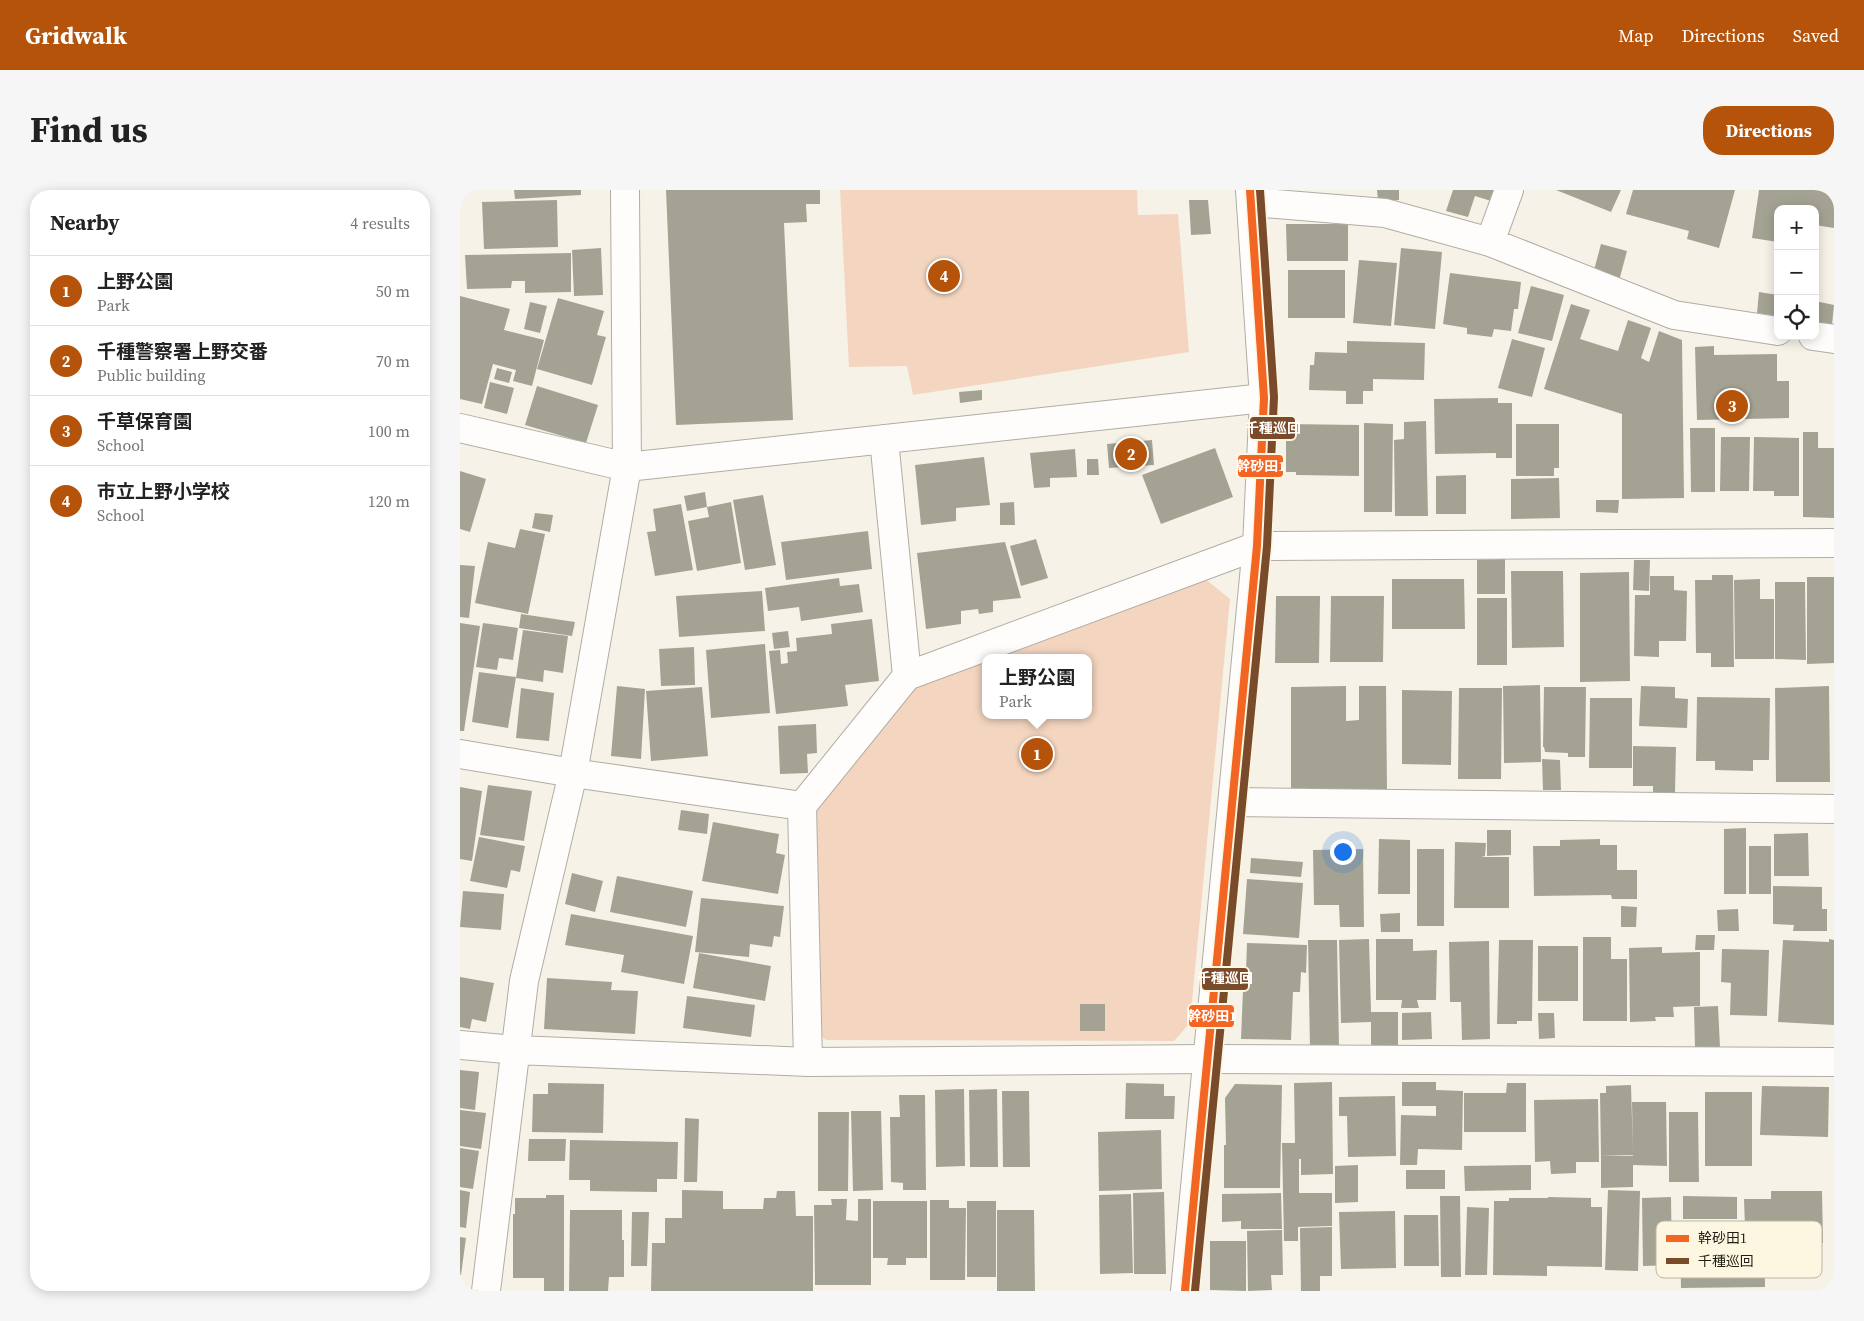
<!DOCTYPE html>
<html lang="en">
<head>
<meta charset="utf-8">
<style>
  :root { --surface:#fff; --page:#f6f6f6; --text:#222; --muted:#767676; --line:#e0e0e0; --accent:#b45309 }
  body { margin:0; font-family:"Source Serif 4","Noto Sans JP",serif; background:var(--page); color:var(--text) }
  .controls { position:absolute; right:15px; top:15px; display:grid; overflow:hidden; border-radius:10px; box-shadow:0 2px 12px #0003 }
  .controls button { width:45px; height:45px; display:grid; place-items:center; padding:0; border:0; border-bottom:1px solid var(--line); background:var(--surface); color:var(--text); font:25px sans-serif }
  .you { position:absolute; left:882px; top:661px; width:18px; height:18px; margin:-12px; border:4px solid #fff; border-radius:50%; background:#1a73e8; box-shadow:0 0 0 8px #1a73e833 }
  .badge { display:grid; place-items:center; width:32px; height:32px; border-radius:50%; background:var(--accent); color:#fff; font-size:16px; font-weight:700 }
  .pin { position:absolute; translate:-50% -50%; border:2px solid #fff; box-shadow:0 1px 5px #0006 }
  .popup { position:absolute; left:522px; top:464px; width:110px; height:65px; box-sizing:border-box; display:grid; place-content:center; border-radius:10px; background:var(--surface); filter:drop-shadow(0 1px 4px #0005); font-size:16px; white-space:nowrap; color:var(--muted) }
  .popup b { font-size:19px; color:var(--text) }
  .popup::after { content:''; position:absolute; left:50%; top:100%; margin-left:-10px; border:10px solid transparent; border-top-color:var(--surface) }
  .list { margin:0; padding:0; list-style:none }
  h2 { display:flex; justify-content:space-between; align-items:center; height:65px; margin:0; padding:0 20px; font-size:21px }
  h2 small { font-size:16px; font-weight:400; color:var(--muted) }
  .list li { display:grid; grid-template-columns:32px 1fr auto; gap:15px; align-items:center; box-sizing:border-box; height:70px; padding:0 20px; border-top:1px solid var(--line) }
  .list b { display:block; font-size:19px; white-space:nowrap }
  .list p { margin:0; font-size:16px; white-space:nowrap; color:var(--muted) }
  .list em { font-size:16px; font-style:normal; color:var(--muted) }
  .icon { flex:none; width:28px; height:28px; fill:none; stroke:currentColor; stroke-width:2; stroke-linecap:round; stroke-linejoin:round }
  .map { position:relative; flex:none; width:1374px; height:1101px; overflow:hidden; border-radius:20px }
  header { display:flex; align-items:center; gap:30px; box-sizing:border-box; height:70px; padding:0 25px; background:var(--accent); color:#fff }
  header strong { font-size:24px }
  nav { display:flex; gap:28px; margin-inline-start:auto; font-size:18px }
  .intro { display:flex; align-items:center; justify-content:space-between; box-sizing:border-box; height:120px; padding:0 30px }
  h1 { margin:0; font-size:35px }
  .button { padding:12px 22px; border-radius:20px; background:var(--accent); color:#fff; font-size:18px; font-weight:700 }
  main { display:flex; gap:30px; padding:0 30px }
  aside { flex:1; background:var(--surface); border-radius:20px; box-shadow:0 2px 12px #0003 }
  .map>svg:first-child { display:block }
  .green { fill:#f4d6c0 }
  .building { fill:#a4a393 }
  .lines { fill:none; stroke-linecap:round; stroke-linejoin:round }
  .minor-casing { stroke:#b1ada4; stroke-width:30 }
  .tertiary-casing { stroke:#b1ada4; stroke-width:30 }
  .minor { stroke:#fefdfb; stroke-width:28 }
  .tertiary { stroke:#fefdfb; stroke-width:28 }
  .bus-1-casing { stroke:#fdf6e1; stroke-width:11 }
  .bus-2-casing { stroke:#fdf6e1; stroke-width:11 }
  .bus-1 { stroke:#f26522; stroke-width:8 }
  .bus-2 { stroke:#7a4b2a; stroke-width:8 }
  .key { fill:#fdf6e1; stroke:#bbb6a4; stroke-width:1 }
  .key-label { font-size:14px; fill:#221f17 }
  .line-badge { stroke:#fdf6e1; stroke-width:2 }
  .badge-label { font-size:14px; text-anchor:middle; font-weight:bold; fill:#fff }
</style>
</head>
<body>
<header>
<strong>Gridwalk</strong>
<nav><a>Map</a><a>Directions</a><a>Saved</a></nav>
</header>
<div class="intro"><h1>Find us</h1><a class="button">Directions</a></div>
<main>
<aside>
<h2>Nearby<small>4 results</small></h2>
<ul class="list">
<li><span class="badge">1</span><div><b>上野公園</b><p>Park</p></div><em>50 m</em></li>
<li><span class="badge">2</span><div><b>千種警察署上野交番</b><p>Public building</p></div><em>70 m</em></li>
<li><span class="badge">3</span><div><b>千草保育園</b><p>School</p></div><em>100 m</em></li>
<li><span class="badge">4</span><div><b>市立上野小学校</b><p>School</p></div><em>120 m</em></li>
</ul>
</aside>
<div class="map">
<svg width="1374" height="1101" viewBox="0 0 1374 1101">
  <rect width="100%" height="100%" fill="#f7f2e7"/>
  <path class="green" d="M380 0H677L678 25 718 24 729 162 453 205 447 176 389 177Z
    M743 387 770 409 730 833 714 851 366 850 358 843 351 628 446 501 526 470V525H628V468H533Z"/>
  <path class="building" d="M54 0H121V5L55 9Z
    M206 0H360V14H346L347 32 324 33 333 230 216 235Z
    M917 0H939V10L918 11Z
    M993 0H1034L1031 11 1015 6 1008 27 986 21Z
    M1096 0H1161L1151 22Z
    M1173 0H1275L1259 58 1227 49 1229 41 1166 24Z
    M1299 0H1374V38L1355 35V19H1318V52L1292 48Z
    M97 10 98 57 24 59 22 12Z
    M729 10H748L751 44 731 45Z
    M826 34H888V71H827Z
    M1141 54 1167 61 1159 91 1133 84Z
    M141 58 143 105 114 106 112 60Z
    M941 58 982 62 975 139 934 135Z
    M111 63V102L65 103V91H52L51 98 7 99 5 65Z
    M899 70 937 73 931 136 893 133Z
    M828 80H885V128H828Z
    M990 83 1061 92 1058 119H1054L1051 141 1034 139 1032 147 1007 144V138L983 134Z
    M1071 96 1104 105 1092 151 1058 143Z
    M1299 102 1318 105V126L1297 123Z
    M0 106 50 119 44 140 84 150 72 196 53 191 56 180 33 174 22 214 0 209Z
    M98 108 144 121 137 145 146 147 132 195 77 179Z
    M1355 111 1374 115 1372 135 1355 132Z
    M70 112 87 116 80 143 64 139Z
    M1111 114 1130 120 1120 149 1158 161 1168 130 1191 138 1181 168 1189 172 1199 141 1222 150 1224 308 1162 309V224L1084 199Z
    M1052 149 1085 158 1072 207 1038 198Z
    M887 151 965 153 964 190 913 189V201H903V214H886V201L849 200 850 175H854L855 162 887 163Z
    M1254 156V165L1317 164V191H1329V228L1237 230 1235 157Z
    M37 178 52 182 49 193 34 189Z
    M30 192 54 198 47 224 24 218Z
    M77 196 138 215 126 253 65 235Z
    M522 200V210L500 213 499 202Z
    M1038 208V213H1052V268H1036V263L975 264 974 209Z
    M966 231 968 326H935L934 250 944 249V232Z
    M904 233 933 234 932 322H904Z
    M826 234 899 235V286L836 285V282H826Z
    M1056 234H1099V278H1094V286H1056Z
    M1230 238H1255V302H1231Z
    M1343 242H1358V258H1374V328L1343 327Z
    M1261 247H1290L1289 301H1260Z
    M1294 247 1339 248V306H1314V301H1293Z
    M692 250 694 275 649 278 647 254Z
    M755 258 773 307 701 334 682 285Z
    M615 259 617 287 590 288V297L574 298 570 263Z
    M524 267 530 315 496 318V331L461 335 455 275Z
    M627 269H638L639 285H627Z
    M0 281 26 289 10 342 0 339Z
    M1006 285V324H976V286Z
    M1099 288 1100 328 1051 329V289Z
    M245 302 247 317 227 321 224 306Z
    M303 305 316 375 285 380 273 310Z
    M1136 310H1159L1158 323 1136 322Z
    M271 312 281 373 237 381 228 331 249 327 247 317Z
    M554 312 555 335H540V313Z
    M221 314 233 380 195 386 187 342 196 341 193 319Z
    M75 323 93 325 90 342 72 338Z
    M60 339 85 344 68 424 15 413 28 352 55 358Z
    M408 341 412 379 326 390 321 352Z
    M576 349 588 388 561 396 550 356Z
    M545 352 561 408 533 411V422L519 424 518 419 501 421V434L466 439 457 363Z
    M1045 369V404H1017V370Z
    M1174 370H1190L1189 401 1173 400Z
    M0 375 15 376 9 428 0 427Z
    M1051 381H1103L1104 457 1052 458Z
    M1169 382 1170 491 1120 492V383Z
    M1252 385H1273L1274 477H1251V463H1236L1235 390H1252Z
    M1190 386H1214V400L1227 401 1226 451H1199V467L1174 466 1175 405H1190Z
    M1347 387H1374V473L1347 474Z
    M379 388 380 396 399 394 403 422 341 431 339 417 308 421 305 398Z
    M932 389H1004L1005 439H932Z
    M1300 389V409H1314V469H1275L1274 390Z
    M1315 392H1345L1346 470 1315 469Z
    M302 401 305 441 219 447 216 406Z
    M816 406H860L859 473H815Z
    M871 406H924L923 472H870Z
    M1017 408H1047V475H1017Z
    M61 424 115 432 112 446 59 438Z
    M412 429 419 491 385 495 388 516 316 524 309 461 320 460 321 474 328 473 327 462 337 461 336 448 372 444 371 434Z
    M0 433 20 436 4 541H0Z
    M23 433 58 438 53 470 39 468 37 480 16 477Z
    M63 440 108 446 103 483 84 480 83 492 56 488Z
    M328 441 330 457 314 459 312 443Z
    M305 454 310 523 251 528 246 460Z
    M234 457 235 495 201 496 199 459Z
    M19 482 56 487 48 538 12 532Z
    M1080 495 1081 572 1044 573 1043 496Z
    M157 496 185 499 181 569 151 566Z
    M886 496V531L899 530V496H926L927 599 831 603V497Z
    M1181 496 1215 497V508L1228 509 1227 538 1179 536Z
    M1369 496 1370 592H1316L1315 498Z
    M242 497 248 566 191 571 186 501Z
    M1084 497H1126L1125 567H1108V563L1085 562 1084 557H1083Z
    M61 498 94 503 89 551 56 548Z
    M999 498H1042L1041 589H998Z
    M942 500 992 501 991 575 942 574Z
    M1237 507 1310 508 1309 570H1293V581L1255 580V571H1236Z
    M1130 508H1172V578H1129Z
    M356 534 357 563 347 564 348 583 320 584 318 536Z
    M1173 556 1216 557 1215 603H1193V596H1173Z
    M1082 569 1100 570 1101 600H1083Z
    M28 595 72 601 64 651 20 645Z
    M0 597 22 601 12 671 0 669Z
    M221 620 249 624 247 644 218 640Z
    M253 632 319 644 316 663 325 665 318 704 242 691Z
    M1286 638V704H1264V639Z
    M1027 640H1051V665L1027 666Z
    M1348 643 1349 686H1314V644Z
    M19 647 65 656 60 682 51 680 47 698 10 691Z
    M919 649 950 650V704H918Z
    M1140 649V655H1157V680H1177V709H1152L1151 705 1074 706 1073 656H1100V650Z
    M995 652 1026 653 1025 666 1021 667H1049V718H994Z
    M1289 656H1311V704H1289Z
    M903 659 904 737H880L879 715H854L853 660Z
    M957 659H984V736H957Z
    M791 668 843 672 841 687 790 683Z
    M112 683 143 691 135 722 105 714Z
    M157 686 233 701 226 737 150 722Z
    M787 689 843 693 839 748 783 744Z
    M1313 696 1362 697V719H1367V741H1333L1334 735 1313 734Z
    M3 701 44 704 41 740 0 737Z
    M241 708 324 716 320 747 314 746 312 757 290 754 289 767 235 762Z
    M1161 716 1177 717 1176 737H1161Z
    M1278 719 1279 741H1258L1257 720Z
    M940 723V742H921L920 724Z
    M111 724 233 746 224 794 161 782 164 765 105 755Z
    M1236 745H1255L1254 760H1235Z
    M1123 747H1151V769H1167V831H1123Z
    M909 749 911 822H938V859H911V832L881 833 879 750Z
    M916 749H953V761L977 760 976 810H957L959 818H941L942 810H916Z
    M1369 749 1374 750V835L1318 832 1323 750 1369 752Z
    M848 750H877L879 857 850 858Z
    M1039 750H1073L1072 831H1057V834H1037Z
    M1029 751 1030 849 1002 850 1001 812H990L989 752Z
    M787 753 847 755 846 783 841 782 840 802H833L831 850 781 849 783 800H780L781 780 786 781Z
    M1078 756H1118V811H1078Z
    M1202 757V763L1240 762V816L1213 817 1214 827H1195L1196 831 1170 832 1169 758Z
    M1262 759 1309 760 1307 826 1270 825 1271 793 1261 792Z
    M239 763 311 776 305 811 233 798Z
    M0 787 34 793 26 832 12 829 10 839 0 837Z
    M87 788 152 792 151 800 178 801 175 844 84 839Z
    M227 806 295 815 291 847 223 838Z
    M620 814H645V841H620Z
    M1258 816 1260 857 1235 858 1234 817Z
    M971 822 972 849 942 850V823Z
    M1078 823H1094L1095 848 1079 849Z
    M0 880 19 882 15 920 0 918Z
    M872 892 873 984 841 985V969H839V1003H872V1036L838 1037V1051H824L822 953H835L834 893Z
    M942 892H976V900L1003 901 1002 960 958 959 957 975H940L941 925 976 926V916H942Z
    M88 893 144 894 143 943 72 942 73 904H88Z
    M666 893 704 894V906H715L714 929H665Z
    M1047 893H1066V942H1004V903H1046Z
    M775 894 822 895 820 998H764V955H766L765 908Z
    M1171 895 1173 965 1141 966 1140 903H1146V896Z
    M1302 896 1369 897 1368 947 1300 945Z
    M504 899 505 976 476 977 475 900Z
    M537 899 538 977H510L509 900Z
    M542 901H569L570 977H543Z
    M1245 902H1292V976H1245Z
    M439 905H465L466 1000H443V993L431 992 430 927H440Z
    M935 906 936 966 888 967 887 926H879V907Z
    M1138 909 1139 972H1116V983L1091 984 1090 971 1075 972 1074 910Z
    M1172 912H1206L1207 976 1173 975V997L1141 998V966H1173V968Z
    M0 920 26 923 21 959 0 956Z
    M391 921H421L423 1000 393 1001Z
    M358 922H389L388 1001H358Z
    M1209 922H1238L1239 992H1209Z
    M225 928 239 929 237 992H224Z
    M701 940 702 999 639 1001 638 942Z
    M69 949H106L105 971H68Z
    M110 950 218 952 217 989H197V1002L130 1001V990H109Z
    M0 958 19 961 13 999 0 997Z
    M898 975V1012L875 1013V976Z
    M1071 975V1000L1005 1001 1004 976Z
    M946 980H985V999H946Z
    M0 1000 10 1002 6 1038 0 1037Z
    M222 1000 263 1001V1019H303L304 1008H316L317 1001H335L336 1026H353V1101H191L192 1053H205V1028H222Z
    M1148 1000 1180 1001 1178 1081 1145 1080Z
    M1311 1001H1362L1363 1053H1337L1336 1046H1314V1055H1324V1079H1305V1097L1221 1098 1220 1039 1285 1038 1284 1009H1311Z
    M704 1002 706 1084H674L673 1003Z
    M821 1003 822 1039H781V1031L762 1032V1004Z
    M671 1004 673 1083 640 1084 639 1005Z
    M86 1005H104V1101H84V1088H53V1024H55V1008H86Z
    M980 1006H1000L1001 1087H981Z
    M1223 1006 1277 1007V1029H1223Z
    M1088 1007 1131 1008V1017H1142V1077L1087 1076V1086L1033 1085 1034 1011H1049V1008H1088Z
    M1211 1007 1212 1075 1183 1076 1182 1008Z
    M371 1009H387L386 1030 398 1031V1009H411V1095H355L354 1015H372Z
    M470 1010H489V1018H506L505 1090H470Z
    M413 1011H467V1068H446V1075H427L428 1068H413Z
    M507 1011H536V1087H507Z
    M1007 1017 1029 1018 1027 1085H1005Z
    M110 1020H162V1050H164V1087H149L148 1101H109Z
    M537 1020H574L575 1101H537Z
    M935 1021 936 1078 881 1079 879 1022Z
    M172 1022H189L187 1076H171Z
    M944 1025H978L979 1076H944Z
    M872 1037V1086H860V1101H841L840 1038Z
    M822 1040 823 1085H811L812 1100 788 1101 787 1041Z
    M0 1047 6 1048 1 1085H0Z
    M750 1051H786V1101L750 1100Z"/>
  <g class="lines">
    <defs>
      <path id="minor" d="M791 12 925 23 1030 52 1214 125 1318 141
        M1030 52 1049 0
        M1353 146 1374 149
        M0 238 167 277 804 208
        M424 249 447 486
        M0 564 113 583 342 616
        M773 612 1374 619
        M0 855 56 860 348 872 747 869 1374 872
        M348 872 342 616 447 486 797 356 1374 353
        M26 1101 64 791 113 583 167 277 165 0"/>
      <path id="tertiary" d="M725 1101 797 356 804 208 790 0"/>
    </defs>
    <use href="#minor" class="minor-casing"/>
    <use href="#tertiary" class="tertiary-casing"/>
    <use href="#minor" class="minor"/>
    <use href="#tertiary" class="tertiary"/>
    <defs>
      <path id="bus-1" d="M725 1101 797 356 804 208 790 0"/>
      <path id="bus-2" d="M735 1101 807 356 814 207 800 0"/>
    </defs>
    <use href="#bus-1" class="bus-1-casing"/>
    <use href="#bus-2" class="bus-2-casing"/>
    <use href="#bus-1" class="bus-1"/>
    <use href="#bus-2" class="bus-2"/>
  </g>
  <rect x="1196" y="1031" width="166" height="57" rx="8" class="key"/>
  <rect x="1206" y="1045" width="23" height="7" fill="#f26522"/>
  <rect x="1206" y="1068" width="23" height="6" fill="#7a4b2a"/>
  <g class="key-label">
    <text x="1238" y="1053">幹砂田1</text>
    <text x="1238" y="1076">千種巡回</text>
  </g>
  <g class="line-badge">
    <rect x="789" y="226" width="47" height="24" rx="5" fill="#7a4b2a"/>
    <rect x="777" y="264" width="47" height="24" rx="5" fill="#f26522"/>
    <rect x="741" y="777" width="48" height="24" rx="5" fill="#7a4b2a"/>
    <rect x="728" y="814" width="47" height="24" rx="5" fill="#f26522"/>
  </g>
  <g class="badge-label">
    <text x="813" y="243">千種巡回</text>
    <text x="801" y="281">幹砂田1</text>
    <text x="765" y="793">千種巡回</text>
    <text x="752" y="831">幹砂田1</text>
  </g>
</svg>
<div class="controls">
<button>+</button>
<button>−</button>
<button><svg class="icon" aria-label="locate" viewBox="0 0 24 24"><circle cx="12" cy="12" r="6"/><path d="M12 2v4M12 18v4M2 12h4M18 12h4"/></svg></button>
</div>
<div class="you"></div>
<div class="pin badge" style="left:577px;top:564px">1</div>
<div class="popup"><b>上野公園</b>Park</div>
<div class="pin badge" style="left:671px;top:264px">2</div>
<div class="pin badge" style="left:1272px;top:216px">3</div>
<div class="pin badge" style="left:484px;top:86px">4</div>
</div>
</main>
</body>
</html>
